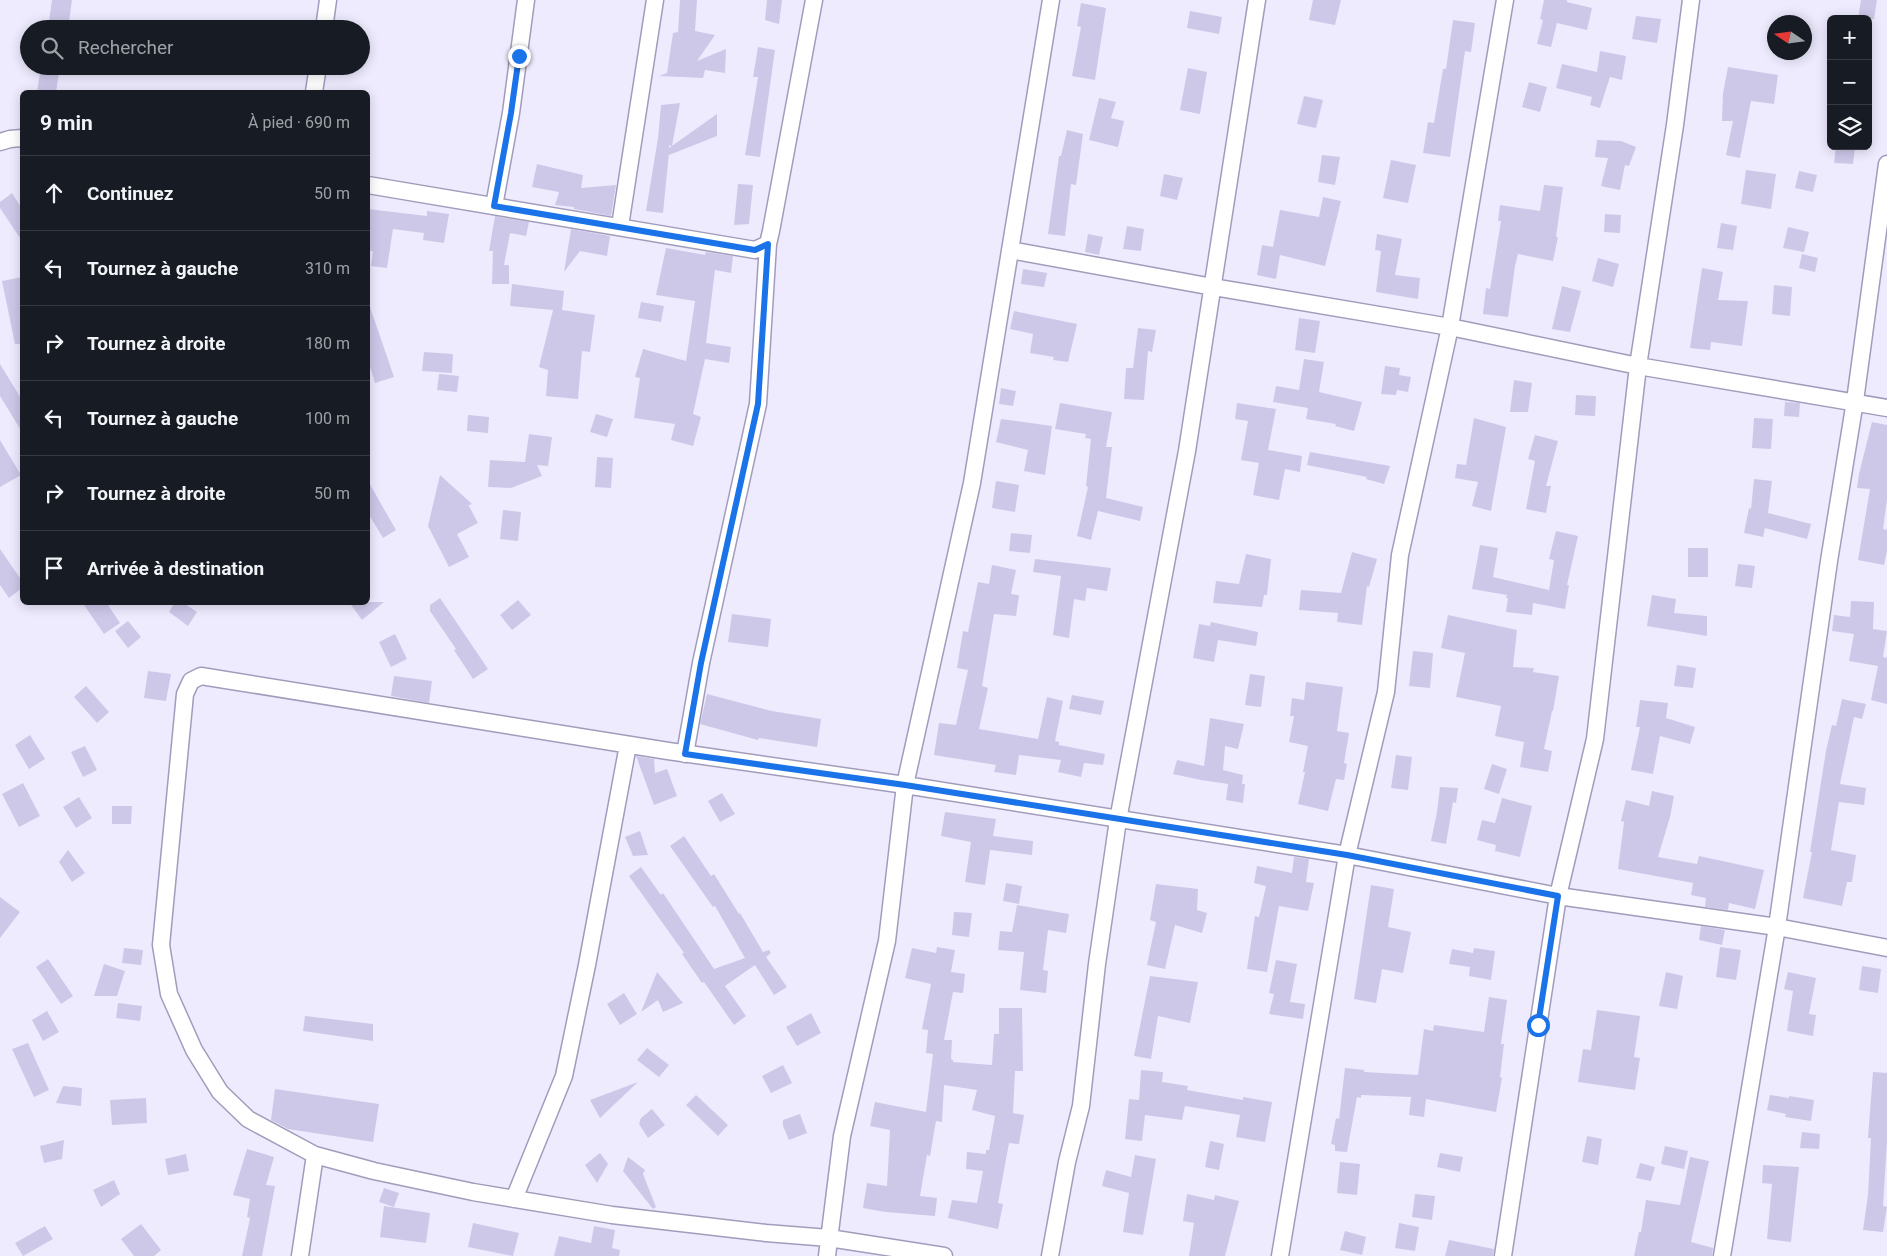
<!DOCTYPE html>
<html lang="fr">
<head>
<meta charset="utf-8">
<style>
  :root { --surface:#171b24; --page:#242831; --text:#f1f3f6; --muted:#9ea1a6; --line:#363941 }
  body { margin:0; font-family:Roboto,sans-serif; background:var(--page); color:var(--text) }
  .controls { position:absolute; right:15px; top:15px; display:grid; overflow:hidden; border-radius:8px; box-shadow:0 2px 12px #0003 }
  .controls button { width:45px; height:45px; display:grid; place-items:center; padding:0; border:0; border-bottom:1px solid var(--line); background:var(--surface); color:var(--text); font:25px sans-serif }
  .compass { position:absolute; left:1767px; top:15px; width:45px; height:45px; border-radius:50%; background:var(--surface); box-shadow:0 2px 12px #0003; rotate:283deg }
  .stop { position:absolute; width:15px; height:15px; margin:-11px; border:4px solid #1a73e8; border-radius:50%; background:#fff }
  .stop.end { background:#1a73e8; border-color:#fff; box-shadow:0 1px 5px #0008 }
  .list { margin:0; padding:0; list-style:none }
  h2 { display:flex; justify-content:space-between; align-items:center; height:65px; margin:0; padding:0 20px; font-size:21px }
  h2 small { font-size:16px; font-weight:400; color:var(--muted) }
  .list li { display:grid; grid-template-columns:32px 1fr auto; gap:15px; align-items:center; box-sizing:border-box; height:75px; padding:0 20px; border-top:1px solid var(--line) }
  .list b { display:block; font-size:19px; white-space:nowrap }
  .list em { font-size:16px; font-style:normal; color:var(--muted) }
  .icon { flex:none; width:28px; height:28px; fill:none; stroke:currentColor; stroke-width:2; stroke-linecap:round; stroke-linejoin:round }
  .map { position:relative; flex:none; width:1887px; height:1256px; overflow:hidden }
  .search { position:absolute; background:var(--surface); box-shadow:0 2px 12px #0003; left:20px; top:20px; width:350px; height:55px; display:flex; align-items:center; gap:12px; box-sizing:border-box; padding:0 18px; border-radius:28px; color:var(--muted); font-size:19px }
  .panel { position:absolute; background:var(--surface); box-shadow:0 2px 12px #0003; left:20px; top:90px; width:350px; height:515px; border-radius:8px }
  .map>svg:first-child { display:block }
  .building { fill:#cdc8e8 }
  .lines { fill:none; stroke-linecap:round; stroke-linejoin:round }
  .street-casing { stroke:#a19cbb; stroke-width:19 }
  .street { stroke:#fff; stroke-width:16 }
  .route { stroke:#1a73e8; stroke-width:6 }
</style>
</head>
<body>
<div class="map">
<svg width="1887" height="1256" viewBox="0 0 1887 1256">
  <rect width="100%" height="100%" fill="#eeebff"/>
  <path class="building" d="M52 0H72L68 29H48Z
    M680 0H697L695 31 715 35 697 61 726 49 725 73 705 70 703 78 659 76 667 73 673 33 678 32Z
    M767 0H782L779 24 765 20Z
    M1313 0H1341L1335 25 1309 20Z
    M1544 0H1567V2L1592 8 1587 30 1557 23 1551 47 1537 44 1543 20 1540 19Z
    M1861 0H1877L1874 19H1858Z
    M1081 3 1106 8 1095 80 1072 76 1081 27 1077 26Z
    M1190 11 1222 17 1219 34 1187 28Z
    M1636 16 1661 19 1657 43 1632 39Z
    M1453 20 1475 23 1471 52 1465 51 1450 157 1423 153 1428 122 1434 123 1443 69H1446Z
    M758 47 775 50 760 157 745 155 758 77H753Z
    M1600 51 1626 56 1622 80 1610 77 1600 108 1590 105 1592 97 1556 88 1562 64 1597 72Z
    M41 66H60L56 92H37Z
    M1728 67 1778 75 1774 104 1751 101 1740 158 1726 155 1733 121H1722L1723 93Z
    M1188 68 1207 72 1200 114 1180 110Z
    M1529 82 1547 87 1540 112 1522 107Z
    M1304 96 1323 100 1316 128 1297 124Z
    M1099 98 1116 102 1111 118 1124 121 1118 147 1089 140Z
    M680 103 672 146 669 145V148L717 114V136L669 155V153L663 213 646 211 658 138 661 105Z
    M1067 130 1083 134 1076 185 1071 184 1065 236 1048 234 1059 156H1061Z
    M1597 140 1621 141 1636 147 1629 166 1625 165 1620 190 1601 186 1608 158 1595 157Z
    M1836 146H1855L1853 164 1834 163Z
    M1322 155 1340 157 1335 185 1318 182Z
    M1391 160 1416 165 1408 203 1383 198Z
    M537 164 583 175 581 188 616 185 611 216 574 209V207L555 205 559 192 532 187Z
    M1746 170 1776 174 1771 209 1741 204Z
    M1799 171 1817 175 1813 192 1795 188Z
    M1164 174 1183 178 1177 200 1160 196Z
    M738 184 753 185 749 224 734 225Z
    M1544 185 1563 187 1556 237H1558L1553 261 1518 254 1515 266 1508 317 1483 314 1486 288 1490 289 1501 221H1498L1500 205 1540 211Z
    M12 193 22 209V241L0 208V202Z
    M1323 197 1341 201 1325 266 1280 255 1276 279 1257 275 1262 245 1273 247 1280 210 1319 217Z
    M368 209 427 216V211L449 214 444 243 423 240 424 233 393 229 387 268 371 266 373 251H368Z
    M1605 214 1621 215 1620 233 1604 232Z
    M495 216 529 222 526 236 510 233 504 265H509V284H492L493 251H489Z
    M1721 223 1737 226 1733 250 1717 248Z
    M1127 226 1144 229 1141 251 1123 249Z
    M1788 227 1809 232 1804 252 1783 248Z
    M571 229 610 236 607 256 580 251 564 272Z
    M1088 234 1103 237 1099 255 1085 252Z
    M1377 234 1402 239 1395 275 1420 278 1418 299 1376 292 1381 251 1375 250Z
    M666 248 705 255 706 252 733 256 731 273 715 270 706 343 731 347 729 363 705 359 693 414 701 417 693 446 671 440 675 424 634 418 640 378 635 377 643 349 686 361 695 301 656 295Z
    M1802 254 1818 258 1815 272 1799 268Z
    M1598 258 1619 264 1613 287 1592 281Z
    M1702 268 1723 272 1718 300 1748 301 1742 346 1711 342 1710 350 1690 348Z
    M1023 269 1047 273 1044 287 1021 284Z
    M22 277V344H15L2 281Z
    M512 284 564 291 562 310 595 315 590 352 582 351 578 399 546 396 548 370 539 367 553 310 510 306Z
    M1774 285 1792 287 1790 316 1772 314Z
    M1562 286 1581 291 1570 332 1552 329Z
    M641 302 664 306 661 322 638 318Z
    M368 307H370L394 377 375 383 368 360Z
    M1014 311 1077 324 1068 362 1053 360 1054 357 1030 353 1033 334 1010 329Z
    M1299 318 1320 321 1315 353 1295 350Z
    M1138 328 1156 330 1152 352 1148 351 1144 400 1124 399 1126 368H1133Z
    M424 352 453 354 452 373 422 371Z
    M1304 359 1324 362 1319 392 1362 402 1354 431 1335 426 1336 424 1306 419 1308 408 1273 402 1276 386 1299 390Z
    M0 364 22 400V432L0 396Z
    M1385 366 1400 368 1399 375 1411 377 1408 392 1397 390 1396 395 1381 394Z
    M439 374 459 376 457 392 437 390Z
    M1514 380 1532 383 1528 412H1510Z
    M1001 388 1016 391 1013 406 999 404Z
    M1576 395 1596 396 1595 416 1575 415Z
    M1785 402 1800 403 1799 417 1784 416Z
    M1060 403 1112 412 1106 447H1112L1106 498 1143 507 1140 521 1098 511 1091 540 1077 536 1088 487 1086 486 1091 439 1085 438 1086 434 1055 429Z
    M1237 403 1276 409 1268 450 1302 456 1300 472 1285 469 1279 500 1253 495 1259 463 1241 460 1248 421 1235 419Z
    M596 414 613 419 607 437 590 432Z
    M468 415 489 417 488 433 467 431Z
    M1474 418 1506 427 1491 511 1472 506 1478 482 1455 478 1457 464 1466 465Z
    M1754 418 1773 419 1771 449 1752 448Z
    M1001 419 1052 426 1045 475 1024 471 1028 450 996 442Z
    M1872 422 1887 425V499L1883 529 1887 530V551L1884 565 1858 560 1870 489 1857 488 1859 474Z
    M529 434 552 437 548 466 537 465 542 476 511 488 488 487 490 460 525 462Z
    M1535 435 1558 441 1546 486H1551L1546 513 1526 509 1535 461 1528 459Z
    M0 440 21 475 0 487Z
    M1310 452 1390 466 1384 484 1366 479 1367 477 1307 465Z
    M597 457 613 458 611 488 595 487Z
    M440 475 472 504 467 506H469L478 523 457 534 469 557 449 567 428 526Z
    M1754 479 1772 481 1768 513 1811 524 1807 539 1765 528 1763 537 1744 533 1749 508 1751 509Z
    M368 481 396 530 383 538 368 513Z
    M996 481 1019 485 1015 512 992 508Z
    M503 510 521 512 518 541 500 539Z
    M1556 531 1578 536 1567 585H1569L1565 609 1533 603 1532 615 1506 612 1508 598H1506L1507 595 1472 589 1480 545 1498 548 1493 577 1549 590 1554 560 1549 559Z
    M1011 533 1032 535 1030 553 1009 551Z
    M1688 548H1708V577H1688Z
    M0 549 22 581V588L9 598 0 585Z
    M1352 552 1377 559 1369 587 1367 586 1362 625 1337 622 1338 613 1299 610 1301 590 1341 593Z
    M1246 554 1271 559 1267 595H1264L1262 607 1213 603 1216 581 1239 584Z
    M1035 559 1111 568 1107 591 1087 588 1085 601 1074 599 1069 638 1053 635 1061 576 1033 572Z
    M1738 564 1755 566 1752 588 1735 586Z
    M992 565 1016 570 1011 594 1019 595 1016 616 994 614 982 686 988 688 979 729 1038 739 1047 697 1063 701 1055 741 1059 742V745L1105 754 1103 765 1084 763 1081 777 1058 772 1061 760 1019 755 1016 775 994 772 996 765 934 755 939 723 956 725 968 670 957 668 963 631 968 632 978 582 989 584Z
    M1652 595 1676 599 1674 613 1707 616V636L1647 626Z
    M440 598 488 669 473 679 454 650 456 649 430 611V605Z
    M518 600 531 615 512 630 500 615Z
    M1851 601 1874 602 1873 629 1887 631 1883 657 1887 658V704L1871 700 1878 666 1849 661 1854 634 1832 631 1834 615 1850 617Z
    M82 602H106L120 623 104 634Z
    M175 602H182L197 612 188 626 169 612Z
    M349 602H384L362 620Z
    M732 614 771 619 768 647 728 642Z
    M1448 615 1517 630 1513 667 1534 668 1533 672 1559 676 1553 711H1552L1544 749 1552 751 1548 772 1520 767 1524 742 1495 736 1501 706 1456 697 1465 653 1441 648Z
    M128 621 141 637 128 648 115 631Z
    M1211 622 1258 632 1256 646 1218 640 1214 662 1193 658 1199 624 1210 626Z
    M395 634 407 659 391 667 379 642Z
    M1413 651 1433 653 1430 688 1409 686Z
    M1677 665 1696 668 1693 688 1674 686Z
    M148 671 171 674 166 701 144 698Z
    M1250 674 1265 676 1261 707 1245 705Z
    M394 676 432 681 429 703 391 696Z
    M1306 682 1343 687 1337 731 1349 733 1344 763 1347 764 1344 780 1336 779 1328 811 1298 804 1305 772H1303L1308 746 1289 742 1294 716H1290L1292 698 1304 700Z
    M86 686 109 712 97 723 74 697Z
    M707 694 772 711 821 719 817 747 759 738 758 740 700 724Z
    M1072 695 1104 701 1101 715 1069 709Z
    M1842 699 1866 704 1862 719 1854 717 1840 784 1866 788 1864 805 1839 802 1831 850 1856 855 1852 882H1847L1842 906 1803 898 1812 852H1810L1826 751 1832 725 1836 726Z
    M1640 700 1668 703 1666 718 1695 727 1690 744 1660 736 1653 774 1631 770 1640 727H1636Z
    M1210 718 1244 724 1238 749 1225 746 1223 770 1243 775 1242 784H1245L1243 803 1226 800 1228 784 1201 780 1173 774 1177 760 1204 766Z
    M30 735 45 759 29 769 15 745Z
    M85 746 97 770 83 777 71 752Z
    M1396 755 1412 757 1408 790 1391 788Z
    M636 756 654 759 655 773 667 769 677 796 654 805Z
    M1492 764 1507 769 1499 794 1484 789Z
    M23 783 40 816 19 827 2 794Z
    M1440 787 1458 788 1456 803 1453 802 1446 844 1431 841 1437 812Z
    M1652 791 1674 796 1670 817 1658 857 1697 864 1699 856 1764 870 1755 909 1729 903 1728 910 1705 907 1706 898 1691 895 1693 883 1618 869 1624 822 1621 821 1626 800 1649 806Z
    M722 793 735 814 720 822 708 801Z
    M79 797 92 818 76 828 63 807Z
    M1502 798 1532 806 1520 857 1495 851 1496 845 1477 840 1482 820 1495 823Z
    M112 806H132L131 824H112Z
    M945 812 996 819 993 836 1033 841 1032 855 990 850 985 885 965 882 971 842 941 836Z
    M640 831 648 855 633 856 625 837Z
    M684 836 711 876 714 874 739 914 740 913 763 952 769 950 771 953 766 957 787 987 774 995 755 965 725 986 746 1016 734 1025 704 982 702 983 682 954 684 953 629 876 641 867 661 895 663 893 714 969 745 958 715 906 713 907 670 846Z
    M68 850 85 873 72 882 59 862Z
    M1294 857 1309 859 1306 882 1314 883 1308 911 1279 906 1267 972 1247 969 1255 916 1259 917 1266 886 1254 883 1257 866 1292 873Z
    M1006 883 1022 886 1019 904 1003 901Z
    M1156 884 1198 889 1197 910 1207 913 1202 933 1175 925 1165 969 1147 965 1156 922 1150 920Z
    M1371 885 1394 889 1388 927 1411 932 1403 973 1382 969 1376 1003 1354 999Z
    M0 897 20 912 0 938Z
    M1017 905 1069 914 1066 933 1048 930 1043 970 1048 971 1046 993 1020 990 1024 952 998 950 1000 931 1012 932Z
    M954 912 972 913 969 937 952 935Z
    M1701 926 1725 930 1722 945 1699 940Z
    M937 947 955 950 951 972 965 974 963 993 953 992 944 1040H952L951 1059 953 1060V1062L992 1065 994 1034H999V1008H1022L1023 1071H1015L1013 1113 1024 1115 1019 1144 1009 1143 998 1203 1003 1204 998 1229 948 1218 952 1200 977 1203 983 1171 966 1169 967 1152 986 1154V1150H989L995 1116 972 1110 977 1090 944 1085 942 1122 936 1121 930 1156 927 1155 920 1196 937 1198 935 1216 885 1212 863 1208 867 1183 887 1186 890 1130 870 1126 875 1102 926 1112 933 1054 926 1053 928 1030 922 1029 931 984 905 978 912 948 936 953Z
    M1720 947 1741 950 1736 980 1716 977Z
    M124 948 143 950 141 965 122 963Z
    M1474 948 1495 951 1491 980 1469 976 1470 967 1449 964 1452 949 1473 953Z
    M48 959 73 996 61 1004 36 967Z
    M1276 960 1297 964 1290 1002 1305 1004 1303 1019 1269 1014 1274 994 1269 993Z
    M104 964 125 971 117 996H94Z
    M1862 966 1881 969 1878 993 1859 990Z
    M657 972 683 1003 663 1012 658 1000 641 1012Z
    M1666 972 1683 976 1677 1009 1659 1006Z
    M1788 972 1816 978 1809 1014 1816 1015 1813 1036 1787 1031 1793 991 1784 989Z
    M1150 976 1198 982 1190 1023 1158 1016 1151 1059 1134 1056Z
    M624 993 637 1014 620 1025 607 1004Z
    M1489 997 1507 1000 1501 1044H1504L1500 1077 1502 1078 1496 1112 1426 1099 1424 1117 1409 1115 1411 1097 1361 1095V1098L1357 1097 1347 1152 1335 1151V1145L1331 1144 1336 1118 1339 1119 1345 1068 1364 1070V1072L1418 1075 1424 1029 1433 1031 1434 1025 1484 1032Z
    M118 1003 142 1006 140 1021 116 1018Z
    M1597 1010 1640 1016 1634 1057 1640 1058 1635 1090 1578 1082 1583 1049 1591 1050Z
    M47 1011 59 1032 43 1041 32 1020Z
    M811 1013 821 1033 797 1046 786 1027Z
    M305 1016 373 1024V1041L303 1031Z
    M28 1043 49 1090 34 1097 12 1049Z
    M647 1048 669 1065 659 1077 637 1060Z
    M783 1065 792 1083 771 1093 762 1076Z
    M1141 1070 1163 1072 1162 1082 1188 1086 1187 1090 1243 1100V1097L1272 1102 1265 1142 1236 1137 1240 1115 1185 1106 1182 1120 1145 1115 1142 1141 1125 1139 1129 1099 1139 1100Z
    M1873 1072 1887 1073V1141L1883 1206 1887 1207 1883 1232 1863 1230 1868 1195 1871 1138H1868Z
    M638 1082 600 1118 590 1100Z
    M63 1086 82 1088 81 1106 56 1103Z
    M275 1089 379 1104 373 1142 288 1129 271 1120Z
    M696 1095 728 1125 718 1136 686 1105Z
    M1770 1095 1789 1098V1096L1814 1100 1811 1121 1785 1117 1786 1114 1767 1110Z
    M146 1098 147 1123 112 1125 110 1100Z
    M652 1109 665 1125 648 1138 639 1124 641 1118Z
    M800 1114 807 1133 789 1140 783 1126V1120Z
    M1802 1132 1820 1134 1819 1149 1800 1148Z
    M1587 1136 1602 1139 1598 1165 1582 1162Z
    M64 1140 62 1159 44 1163 40 1146Z
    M1210 1141 1224 1144 1219 1170 1205 1167Z
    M1665 1146 1688 1151 1684 1169 1661 1164Z
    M247 1149 274 1157 266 1185 275 1186 262 1256H242L250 1218 247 1217 250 1199 233 1195Z
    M600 1153 608 1164 597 1183 585 1165Z
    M1440 1153 1463 1157 1460 1172 1437 1167Z
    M186 1154 189 1171 168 1175 165 1159Z
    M1135 1155 1156 1159 1143 1235 1123 1232 1129 1193 1102 1186 1106 1170 1131 1177Z
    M628 1157 645 1170 643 1174 656 1207 653 1209 623 1171Z
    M1690 1157 1709 1161 1691 1242 1713 1248 1712 1256H1634L1639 1232H1641L1646 1200 1680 1205Z
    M1340 1162 1360 1164 1357 1195 1337 1193Z
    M1640 1163 1655 1167 1651 1181 1636 1178Z
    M1763 1165 1799 1167 1791 1242 1767 1239 1772 1184 1762 1183Z
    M114 1180 120 1194 101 1207 93 1190Z
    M384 1188 399 1193 394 1207 379 1202Z
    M1187 1194 1214 1200 1215 1195 1239 1201 1225 1256H1189L1194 1223 1183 1221Z
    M1415 1194 1435 1196 1432 1220 1412 1217Z
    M384 1206 430 1213 426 1243 380 1237Z
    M473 1223 519 1233 513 1256 468 1247Z
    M1399 1223 1419 1227 1415 1251 1395 1248Z
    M141 1224 161 1250 154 1256H134L121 1239Z
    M45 1226 53 1239 23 1256 15 1243Z
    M594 1226 615 1230 612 1248 620 1250 619 1256H554L559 1236 591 1243Z
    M1345 1231 1366 1237 1362 1255 1340 1250Z
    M1449 1240 1494 1249 1493 1256H1445Z"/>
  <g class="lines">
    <defs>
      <path id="street" d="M324 29 328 0
        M314 92 318 66
        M0 142 10 139 22 138
        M368 185 755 250 768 244 771 231 814 0
        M494 206 511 113 526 0
        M620 226 655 0
        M1010 250 1213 287 1450 327 1638 366 1887 408
        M685 754 701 663 758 404 768 244
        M315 1155 374 1171 473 1192 612 1215 766 1233 829 1238 944 1256
        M514 1199 564 1076 587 965 628 745
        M300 1256 315 1155 248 1119 220 1092 194 1050 169 994 161 945 185 694 191 681 201 676 668 751 905 785 972 483 1051 0
        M827 1256 842 1136 887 941 905 785 1347 855 1558 896 1777 927 1887 948
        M1050 1256 1067 1162 1081 1106 1097 964 1118 820 1187 451 1257 0
        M1280 1256 1347 855 1386 692 1400 555 1450 327 1505 0
        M1503 1256 1558 896 1595 739 1638 366 1675 125 1691 0
        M1722 1256 1777 927 1829 561 1855 401 1887 164"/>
    </defs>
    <use href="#street" class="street-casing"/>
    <use href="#street" class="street"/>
  </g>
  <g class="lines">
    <path class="route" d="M519 56 511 113 494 206 755 250 768 244 758 404 701 663 685 754 905 785 1347 855 1558 896 1538 1025"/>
  </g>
</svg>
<div class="controls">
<button>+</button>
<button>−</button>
<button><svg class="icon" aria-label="layers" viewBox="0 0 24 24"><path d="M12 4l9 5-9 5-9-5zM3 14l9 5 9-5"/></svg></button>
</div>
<svg class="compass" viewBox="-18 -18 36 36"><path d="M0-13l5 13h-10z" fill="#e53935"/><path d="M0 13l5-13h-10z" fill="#9ea1a6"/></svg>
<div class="stop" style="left:1538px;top:1025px"></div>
<div class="stop end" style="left:519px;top:56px"></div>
<div class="search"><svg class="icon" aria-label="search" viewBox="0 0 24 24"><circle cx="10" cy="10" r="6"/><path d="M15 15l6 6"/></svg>Rechercher</div>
<section class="panel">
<h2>9 min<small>À pied · 690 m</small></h2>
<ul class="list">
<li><svg class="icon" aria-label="ahead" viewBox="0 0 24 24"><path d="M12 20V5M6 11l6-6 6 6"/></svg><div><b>Continuez</b></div><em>50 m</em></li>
<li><svg class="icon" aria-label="left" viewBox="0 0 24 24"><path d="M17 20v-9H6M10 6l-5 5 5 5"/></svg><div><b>Tournez à gauche</b></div><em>310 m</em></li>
<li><svg class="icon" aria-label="right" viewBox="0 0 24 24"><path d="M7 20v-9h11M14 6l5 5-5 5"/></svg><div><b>Tournez à droite</b></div><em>180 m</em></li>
<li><svg class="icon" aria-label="left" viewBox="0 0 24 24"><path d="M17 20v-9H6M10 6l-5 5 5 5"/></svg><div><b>Tournez à gauche</b></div><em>100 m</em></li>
<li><svg class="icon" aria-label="right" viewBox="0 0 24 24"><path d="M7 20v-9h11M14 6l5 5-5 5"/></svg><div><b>Tournez à droite</b></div><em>50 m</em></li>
<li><svg class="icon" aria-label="arrive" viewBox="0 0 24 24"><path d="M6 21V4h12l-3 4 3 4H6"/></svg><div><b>Arrivée à destination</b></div></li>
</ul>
</section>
</div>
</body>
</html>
